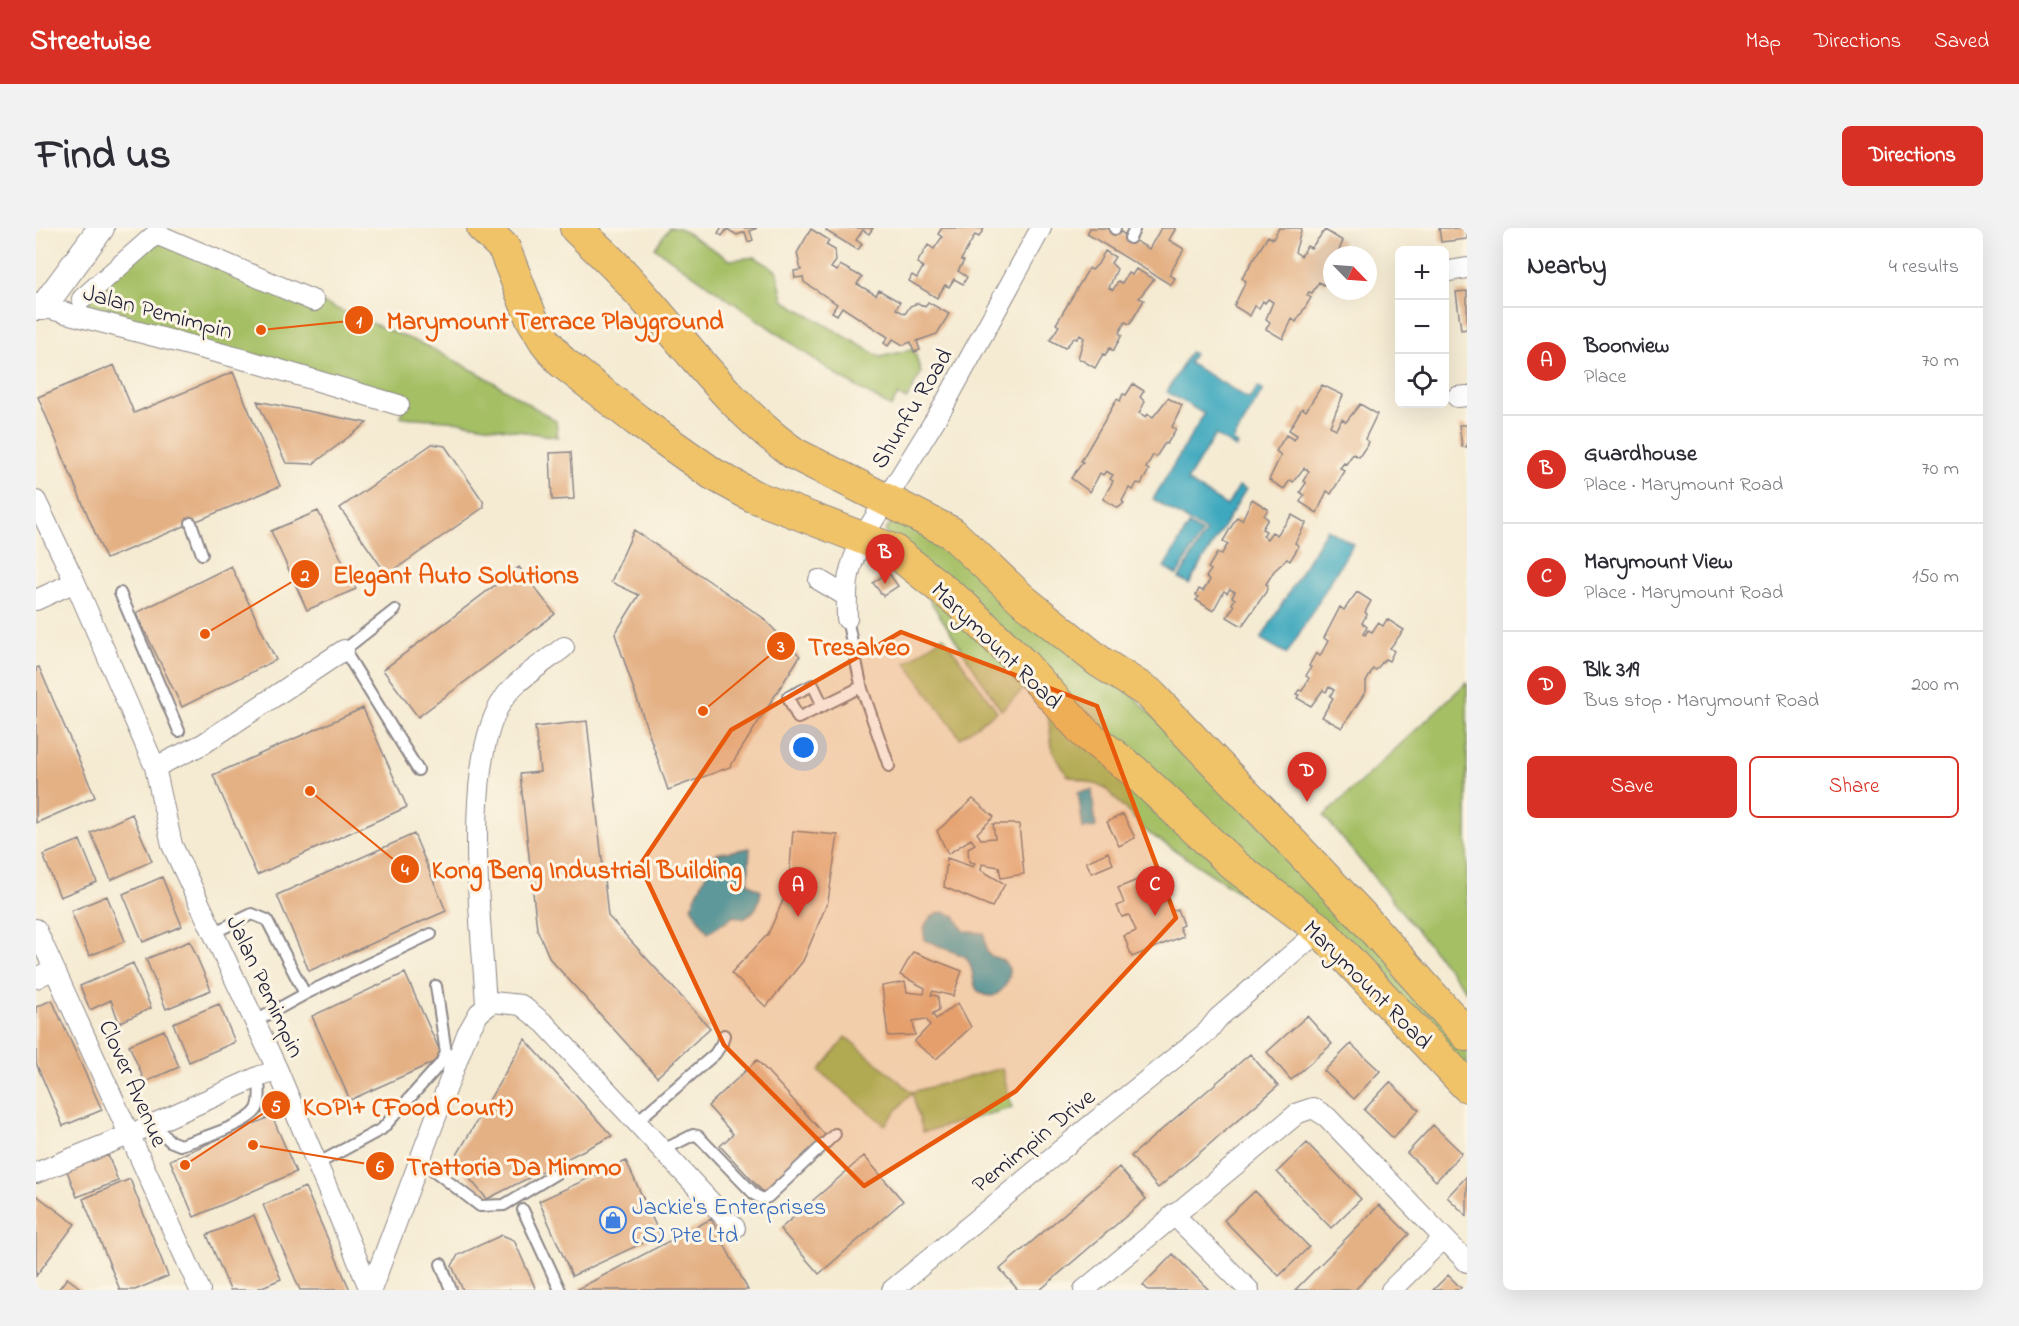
<!DOCTYPE html>
<html lang="en">
<head>
<meta charset="utf-8">
<style>
  :root { --surface:#fff; --page:#f2f2f3; --text:#2b2b33; --muted:#7c7c81; --line:#e1e1e2; --accent:#d93025 }
  body { margin:0; font-family:"Indie Flower",sans-serif; background:var(--page); color:var(--text) }
  .controls { position:absolute; right:18px; top:18px; display:grid; overflow:hidden; border-radius:9px; box-shadow:0 6px 24px #0002 }
  .controls button { width:54px; height:54px; display:grid; place-items:center; padding:0; border:0; border-bottom:2px solid var(--line); background:var(--surface); color:var(--text); font:30px sans-serif }
  .compass { position:absolute; left:1287px; top:18px; width:54px; height:54px; border-radius:50%; background:var(--surface); box-shadow:0 6px 24px #0002; rotate:115deg }
  .you { position:absolute; left:768px; top:520px; width:21px; height:21px; margin:-15px; border:4px solid #fff; border-radius:50%; background:#1a73e8; box-shadow:0 0 0 9px #1a73e833 }
  .badge { display:grid; place-items:center; width:39px; height:39px; border-radius:50%; background:var(--accent); color:#fff; font-size:20px; font-weight:700 }
  .pin { position:absolute; translate:-50% -50px; filter:drop-shadow(0 2px 3px #0008) }
  .pin::after { content:''; position:absolute; top:32px; width:21px; height:18px; background:inherit; clip-path:polygon(0 0,100% 0,50% 100%) }
  .list { margin:0; padding:0; list-style:none }
  h2 { display:flex; justify-content:space-between; align-items:center; height:78px; margin:0; padding:0 24px; font-size:26px }
  h2 small { font-size:20px; font-weight:400; color:var(--muted) }
  .list li { display:grid; grid-template-columns:39px 1fr auto; gap:18px; align-items:center; box-sizing:border-box; height:108px; padding:0 24px; border-top:2px solid var(--line) }
  .list b { display:block; font-size:22px; white-space:nowrap }
  .list p { margin:0; font-size:20px; white-space:nowrap; color:var(--muted) }
  .list em { font-size:20px; font-style:normal; color:var(--muted) }
  .actions { display:flex; gap:12px; padding:18px 24px }
  .actions a { flex:1; padding:14px 0; border:2px solid var(--accent); border-radius:9px; text-align:center; font-size:21px; color:var(--accent) }
  .actions .main { background:var(--accent); color:#fff }
  .icon { flex:none; width:33px; height:33px; fill:none; stroke:currentColor; stroke-width:2; stroke-linecap:round; stroke-linejoin:round }
  .map { position:relative; flex:none; width:1431px; height:1062px; overflow:hidden; border-radius:9px }
  header { display:flex; align-items:center; gap:36px; box-sizing:border-box; height:84px; padding:0 30px; background:var(--accent); color:#fff }
  header strong { font-size:28px }
  nav { display:flex; gap:33px; margin-inline-start:auto; font-size:21px }
  .intro { display:flex; align-items:center; justify-content:space-between; box-sizing:border-box; height:144px; padding:0 36px }
  h1 { margin:0; font-size:42px }
  .button { padding:15px 27px; border-radius:9px; background:var(--accent); color:#fff; font-size:21px; font-weight:700 }
  main { display:flex; gap:36px; padding:0 36px }
  aside { flex:1; background:var(--surface); border-radius:9px; box-shadow:0 6px 24px #0002 }
  .map>svg:first-child { display:block }
  .green { fill:#a5bf65; stroke:#647050; stroke-width:1.5 }
  .water { fill:#3ea8be; stroke:#30657c; stroke-width:1.5 }
  .building { fill:#e4b185 }
  .lines { fill:none; stroke-linecap:round; stroke-linejoin:round }
  .service-casing { stroke:#8c8687; stroke-width:14 }
  .minor-casing { stroke:#8c8687; stroke-width:22 }
  .tertiary-casing { stroke:#8c8687; stroke-width:28 }
  .primary-casing { stroke:#8c8687; stroke-width:34 }
  .service { stroke:#fff; stroke-width:10 }
  .minor { stroke:#fff; stroke-width:20 }
  .tertiary { stroke:#fff; stroke-width:26 }
  .primary { stroke:#f1c369; stroke-width:32 }
  .marked { fill:#e8590c; fill-opacity:0.2; stroke:#e8590c; stroke-width:4.5; stroke-linejoin:round }
  .labels { text-anchor:middle; stroke-width:6; stroke-linejoin:round; paint-order:stroke }
  .street-label { font-size:24px; fill:#22223b; stroke:#fcf5e5 }
  .shop-label { font-size:24px; fill:#366cbe; stroke:#fcf5e5; text-anchor:start }
  .leader { fill:none; stroke:#e8590c; stroke-width:2 }
  .callout-dot { fill:#e8590c; stroke:#fcf5e5; stroke-width:2 }
  .mark-label { font-size:18px; text-anchor:middle; font-weight:bold; fill:#fff }
  .callout-label { font-size:26px; text-anchor:middle; font-weight:bold; fill:#e8590c; stroke:#fcf5e5; stroke-width:6; stroke-linejoin:round; paint-order:stroke }
</style>
</head>
<body>
<header>
<strong>Streetwise</strong>
<nav><a>Map</a><a>Directions</a><a>Saved</a></nav>
</header>
<div class="intro"><h1>Find us</h1><a class="button">Directions</a></div>
<main>
<div class="map">
<svg width="1431" height="1062" viewBox="0 0 1431 1062">
  <rect width="100%" height="100%" fill="#fcf5e5"/>
  <filter id="ink" filterUnits="userSpaceOnUse"><feTurbulence type="fractalNoise" baseFrequency=".0167" numOctaves="2"/><feDisplacementMap in="SourceGraphic" scale="12" xChannelSelector="R" yChannelSelector="G"/><feConvolveMatrix kernelMatrix="1 2 1 2 8 2 1 2 1" color-interpolation-filters="sRGB"/></filter>
  <filter id="wash" filterUnits="userSpaceOnUse"><feTurbulence type="fractalNoise" baseFrequency=".008" numOctaves="4" result="noise"/><feDisplacementMap in="SourceGraphic" scale="24" xChannelSelector="R" yChannelSelector="G"/><feGaussianBlur stdDeviation="1.35" result="paint"/><feColorMatrix in="noise" values="0 0 0 0 0 0 0 0 0 0 0 0 0 0 0 0 0 1.4 0 .05"/><feComposite in="paint" operator="in"/></filter>
  <g filter="url(#wash)">
    <rect width="100%" height="100%" fill="#f5ebd3"/>
    <path class="green" d="M633 0H643L694 32 719 29 741 43 747 72 844 129 878 121 885 145 870 172 862 167 855 179 804 149 619 20Z
      M120 6 391 118 446 147 520 193 522 209 411 192 365 189 369 167 35 87Z
      M868 279 1064 434 1431 807V858L1168 615 1239 688 1111 604 1068 559 1031 547 1016 522 1011 477 991 458 965 482 849 303Z
      M907 408 961 483 924 510 870 435Z
      M1431 454V764L1288 588Z
      M810 809 876 864 966 840 976 880 887 904 876 864 849 897 783 843Z"/>
    <path class="water" d="M1154 124 1158 126 1153 135 1213 171 1222 159 1227 162 1197 213 1202 217 1200 220 1179 207 1151 253 1191 278 1203 258 1210 261 1153 356 1143 350 1170 304 1117 271 1168 186 1131 164Z
      M1153 297 1166 305 1141 347 1128 339Z
      M1291 301 1317 316 1251 426 1225 411Z
      M1056 562 1060 599 1047 601 1042 564Z
      M714 620 712 655 725 663C723 677 720 683 708 691L698 688 672 705 655 679 679 626Z
      M907 684 919 688 928 703 948 705 951 725C956 730 963 729 968 734 981 745 968 763 957 768 929 767 943 744 930 729L889 712C885 698 892 687 907 684Z"/>
    <g id="blocks">
      <path class="building" d="M685 0H721L714 3 717 12 712 14 709 4 701 7 691 1 686 8 682 5Z
        M791 0H837L833 6 827 2 820 12 826 16 822 22 790 3Z
        M906 0H948L943 9 939 7 925 32 928 33 922 43 931 49 927 56 918 51 913 59 909 57 901 70 873 53 876 47 881 50 887 39 881 35 892 17 898 21 906 9 902 6Z
        M1054 0H1078L1113 21 1125 0H1140L1133 12 1148 21 1133 47 1139 50 1135 57 1051 6Z
        M1243 0H1266L1259 24 1265 28 1271 18 1275 20 1289 2 1307 13 1301 27H1296V45L1288 57 1283 54 1276 65 1273 64 1271 67 1275 70 1260 94 1256 91 1247 111 1230 101 1234 94 1230 91 1237 74 1232 71 1229 75 1227 73 1223 80 1219 78 1214 88 1198 78 1210 53 1206 50 1232 8 1237 11Z
        M1403 0H1431V11L1405 14Z
        M775 1 793 12 790 17 799 22 800 33 795 40 801 43 804 37 826 49 821 56 840 67 843 62 864 74 860 81 869 86 874 78 882 75 889 79 892 74 913 86 901 106 881 113 884 122 878 124 875 114 867 117 857 111 852 118 848 115 852 109 806 79 801 87 796 84 801 76 768 54 767 49 759 50 758 43 765 42 761 25Z
        M1069 23 1079 29 1075 35 1081 41 1073 60 1077 62 1082 53 1086 55 1092 45 1096 47 1100 41 1118 51 1103 70 1108 72 1094 96 1089 94 1083 105 1086 107 1077 123 1074 120 1069 127 1067 126 1059 140 1042 130 1048 110 1044 107 1041 111 1038 110 1029 120 1014 112 1023 98 1020 96 1053 40 1056 42 1062 36Z
        M1431 63V101L1425 102 1420 64Z
        M78 137 98 185 197 144 244 258 70 331 2 169Z
        M1097 156 1108 163 1104 169 1109 174 1103 185 1110 189 1112 186 1117 189 1132 170 1146 178 1136 199 1140 201 1131 216 1129 215 1120 229 1117 227 1110 240 1113 242 1105 256 1101 255 1097 262 1093 260 1086 273 1088 275 1082 280 1067 271 1077 253 1074 251 1077 247 1070 243 1067 247 1064 245 1054 264 1035 250 1047 234 1045 233 1081 171 1084 173 1087 166 1090 167Z
        M1286 157 1307 167 1294 198 1300 201 1306 191 1310 194 1324 176 1341 186 1329 211 1333 214 1323 229 1317 226 1310 236 1308 235 1304 240 1309 243 1295 266 1291 263 1281 285 1264 274 1268 267 1264 264 1270 255 1267 253 1273 243 1268 240 1257 254 1254 252 1248 261 1233 252 1245 227 1240 223 1250 207 1258 212 1261 207 1253 202 1266 180 1270 183Z
        M221 173 331 195 277 236 250 235Z
        M1423 197H1431V219H1426Z
        M396 216 409 218 447 273 448 279 351 347 304 280Z
        M535 224 538 271 516 272 514 225Z
        M1216 271 1232 281 1228 288 1232 291 1226 301 1230 303 1227 308 1231 311 1236 304 1241 307 1256 287 1270 295 1259 315 1263 318 1254 333 1251 331 1238 343 1230 356 1232 357 1230 364 1206 398 1191 389 1198 378 1196 376 1199 371 1196 369 1199 364 1194 361 1191 365 1188 363 1177 383 1160 372 1163 369 1160 367 1163 361 1167 363 1174 352 1170 349 1175 342 1172 340 1181 325 1185 327 1192 316 1187 313 1201 289 1206 292Z
        M282 283 320 361 271 382 235 303Z
        M598 302 726 389 764 428 694 539 632 562 579 406 603 367 575 354Z
        M195 338 240 432 146 479 100 385Z
        M483 339 519 386 382 489 347 442Z
        M852 344 862 358 847 368 837 355Z
        M1321 364 1335 373 1329 384 1331 386 1326 395 1331 399 1327 406 1329 407 1332 402 1336 404 1342 395 1347 398 1351 391 1368 402 1354 420 1358 423 1353 433 1349 431 1340 442 1337 441 1330 454V463L1306 500 1286 489 1297 470 1294 468 1298 462 1293 459 1290 464 1287 462 1275 478 1261 470 1263 467 1260 466 1263 462 1266 463 1273 450 1270 448 1275 439 1273 438 1280 425 1284 428 1292 413 1288 410 1304 379 1308 382Z
        M3 439 59 569 0 595V440Z
        M327 480 371 579 221 647 177 547Z
        M551 493 572 688 674 800 621 849 514 731 501 701 484 546 504 544 499 499Z
        M937 571 958 589 941 605 945 611 959 610 957 596H983L988 646 965 650 963 639 946 636 945 642 969 656 956 679 908 659 911 630 937 639 939 635 933 634 932 620 939 616 935 611 912 626 901 603Z
        M96 586 116 633 75 652 55 605Z
        M1087 586 1099 610 1083 618 1071 594Z
        M757 603 802 607 792 673 767 733 730 779 695 745 732 706 752 661Z
        M378 606 410 683 273 743 241 667Z
        M44 612 61 654 24 669 7 627Z
        M1072 624 1077 636 1056 645 1050 634Z
        M1120 644 1126 659 1130 657 1134 666 1130 668 1136 683 1141 681 1147 697 1143 699 1147 708 1096 729 1088 708 1100 703 1093 687 1086 689 1081 678 1088 675 1082 660Z
        M126 649 146 698 107 714 87 666Z
        M71 668 89 713 53 728 35 683Z
        M154 713 175 762 130 781 110 731Z
        M877 724 926 743 917 768 897 763 895 767 902 768 903 782 896 786 900 791 922 775 935 799 900 831 878 814 894 797 890 791 877 793 879 807 852 808 846 758 869 754 871 764 888 766 889 760 864 747Z
        M97 735 115 780 83 795 75 772 54 782 44 758Z
        M369 745 407 830 314 872 276 788Z
        M16 772 66 882 27 898 0 835V779Z
        M183 776 199 814 153 834 137 795Z
        M1271 788 1296 816 1255 852 1231 824Z
        M128 802 143 839 109 854 93 817Z
        M489 811 576 908 451 971 418 932Z
        M1315 816 1344 843 1318 871 1288 843Z
        M1214 826 1242 858 1122 960 1095 928Z
        M721 832 791 909 729 966 684 918 697 906 672 878Z
        M1354 854 1383 882 1357 910 1328 882Z
        M236 888 260 944 158 989 134 932Z
        M1397 897 1426 925 1400 953 1371 925Z
        M1271 915 1325 971 1295 1000 1241 944Z
        M72 927 82 953 41 969 31 943Z
        M828 928 867 973 783 1046 744 1001Z
        M590 933 624 1007 536 1048 503 973Z
        M1083 939 1110 971 1004 1062H982L964 1041Z
        M1431 948V988L1411 969Z
        M94 951 132 1048 99 1062H84L47 971Z
        M269 959 294 1016 314 1062H264L252 1034 227 977Z
        M1219 963 1273 1019 1243 1048 1188 992Z
        M0 967 39 996 0 1048Z
        M1343 977 1373 1006 1319 1062H1259Z
        M218 987 245 1051 219 1062H194L171 1007Z
        M675 991 712 1062H540Z
        M466 1007 478 1012 500 1062H427L416 1038 422 1027Z
        M1137 1026 1173 1062H1112L1107 1057Z
        M1412 1047 1427 1062H1397Z
        M31 1050 47 1062H22Z"/>
    </g>
  </g>
  <g filter="url(#ink)">
    <use href="#blocks" fill-opacity="0" stroke="#8c8687" stroke-width="1.5"/>
    <g class="lines">
      <defs>
        <path id="service" d="M1079 1V0
          M1094 10 1098 2
          M155 295 166 326
          M84 365 143 503
          M359 382 308 422 382 542
          M811 391 826 461 853 538
          M787 478 777 457 752 469 762 490 825 459
          M177 705 216 686 231 692 269 766
          M218 794 269 766 395 706
          M600 894 679 826 686 815 688 807
          M117 896 134 913 144 917C160 912 213 896 221 881 226 872 222 859 224 848
          M627 922 657 907 662 908 719 967 727 971 732 969 799 906
          M383 931 444 978 468 977 521 945
          M281 936 346 901 405 835 410 825 400 758
          M487 982 524 1062
          M405 1036 415 1062"/>
        <path id="minor" d="M1408 44 1431 40
          M46 71 120 6 278 73
          M7 79 214 133 363 177
          M1421 169 1431 168
          M0 273 39 354 119 539 136 617 242 843 334 1062
          M783 352 810 368
          M0 372 39 354
          M811 391C810 355 811 342 827 309L907 179 1005 0
          M119 539 167 516 308 422
          M0 701 164 1062
          M0 750 18 741
          M450 777C446 701 423 526 471 466 485 448 510 434 528 419
          M0 945 95 906 224 848 242 843
          M1137 986 1213 1062
          M335 1062 431 806 443 785 457 774 485 777 509 796 699 1000
          M856 1062 1055 897 1171 804 1182 790 1284 702
          M1048 1062 1262 885 1277 880 1291 889 1431 1034
          M1355 1062 1408 1010"/>
        <path id="tertiary" d="M0 79H7L65 0"/>
        <path id="primary" d="M447 0 468 20 495 89 509 113 526 134 602 193 677 246 717 268 857 322 926 377 987 436 1049 505 1098 543 1199 638 1284 702 1431 858
          M540 0C558 18 578 35 595 55 648 113 694 180 759 226L916 305 987 372 1064 434 1113 465 1324 686 1431 807"/>
      </defs>
      <use href="#service" class="service-casing"/>
      <use href="#minor" class="minor-casing"/>
      <use href="#tertiary" class="tertiary-casing"/>
      <use href="#primary" class="primary-casing"/>
      <use href="#service" class="service"/>
      <use href="#minor" class="minor"/>
      <use href="#tertiary" class="tertiary"/>
      <use href="#primary" class="primary"/>
    </g>
  </g>
  <path class="marked" d="M865 404 1061 478 1140 690 980 863 828 958 688 817 604 637 695 502Z"/>
  <defs>
    <symbol id="shop-ring" viewBox="-11 -11 22 22"><circle r="9.5" fill="#fcf5e5" stroke="#3f7fe0" stroke-width="1.5"/><path d="M-5-2.5h2.3a2.7 3.5 0 0 1 5.4 0H5L5.5 6h-11ZM-1.5-2.5h3a1.5 2.3 0 0 0-3 0Z" fill="#3f7fe0"/></symbol>
  </defs>
  <g fill-rule="evenodd">
    <use href="#shop-ring" x="562" y="977" width="30" height="30"/>
  </g>
  <g class="labels">
    <g class="street-label">
      <text transform="translate(122 83) rotate(15)" y="8">Jalan Pemimpin</text>
      <text transform="translate(875 180) rotate(-59)" y="8">Shunfu Road</text>
      <text transform="translate(961 417) rotate(44)" y="8">Marymount Road</text>
      <text transform="translate(1332 756) rotate(45)" y="8">Marymount Road</text>
      <text transform="translate(230 758) rotate(65)" y="8">Jalan Pemimpin</text>
      <text transform="translate(98 855) rotate(66)" y="8">Clover Avenue</text>
      <text transform="translate(997 912) rotate(-39)" y="8">Pemimpin Drive</text>
    </g>
    <g class="shop-label">
      <text x="596" y="986">Jackie's Enterprises<tspan x="596" dy="28">(S) Pte Ltd</tspan></text>
    </g>
  </g>
  <path class="leader" d="M225 102L323 92M169 406L269 346M667 483L745 418M274 563L369 641M149 937L240 877M217 917L344 938"/>
  <g class="callout-dot">
    <circle cx="225" cy="102" r="6"/>
    <circle cx="169" cy="406" r="6"/>
    <circle cx="667" cy="483" r="6"/>
    <circle cx="274" cy="563" r="6"/>
    <circle cx="149" cy="937" r="6"/>
    <circle cx="217" cy="917" r="6"/>
    <circle cx="323" cy="92" r="15"/>
    <circle cx="269" cy="346" r="15"/>
    <circle cx="745" cy="418" r="15"/>
    <circle cx="369" cy="641" r="15"/>
    <circle cx="240" cy="877" r="15"/>
    <circle cx="344" cy="938" r="15"/>
  </g>
  <g class="mark-label">
    <text x="323" y="99">1</text>
    <text x="269" y="353">2</text>
    <text x="745" y="424">3</text>
    <text x="369" y="647">4</text>
    <text x="240" y="884">5</text>
    <text x="344" y="944">6</text>
  </g>
  <g class="callout-label">
    <text x="519" y="101">Marymount Terrace Playground</text>
    <text x="420" y="355">Elegant Auto Solutions</text>
    <text x="823" y="427">Tresalveo</text>
    <text x="551" y="650">Kong Beng Industrial Building</text>
    <text x="372" y="887">KOPI+ (Food Court)</text>
    <text x="478" y="947">Trattoria Da Mimmo</text>
  </g>
</svg>
<div class="controls">
<button>+</button>
<button>−</button>
<button><svg class="icon" aria-label="locate" viewBox="0 0 24 24"><circle cx="12" cy="12" r="6"/><path d="M12 2v4M12 18v4M2 12h4M18 12h4"/></svg></button>
</div>
<svg class="compass" viewBox="-18 -18 36 36"><path d="M0-13l5 13h-10z" fill="#e53935"/><path d="M0 13l5-13h-10z" fill="#7c7c81"/></svg>
<div class="you"></div>
<div class="pin badge" style="left:762px;top:689px">A</div>
<div class="pin badge" style="left:849px;top:356px">B</div>
<div class="pin badge" style="left:1119px;top:688px">C</div>
<div class="pin badge" style="left:1271px;top:574px">D</div>
</div>
<aside>
<h2>Nearby<small>4 results</small></h2>
<ul class="list">
<li><span class="badge">A</span><div><b>Boonview</b><p>Place</p></div><em>70 m</em></li>
<li><span class="badge">B</span><div><b>Guardhouse</b><p>Place · Marymount Road</p></div><em>70 m</em></li>
<li><span class="badge">C</span><div><b>Marymount View</b><p>Place · Marymount Road</p></div><em>150 m</em></li>
<li><span class="badge">D</span><div><b>Blk 319</b><p>Bus stop · Marymount Road</p></div><em>200 m</em></li>
</ul>
<div class="actions"><a class="main">Save</a><a>Share</a></div>
</aside>
</main>
</body>
</html>
